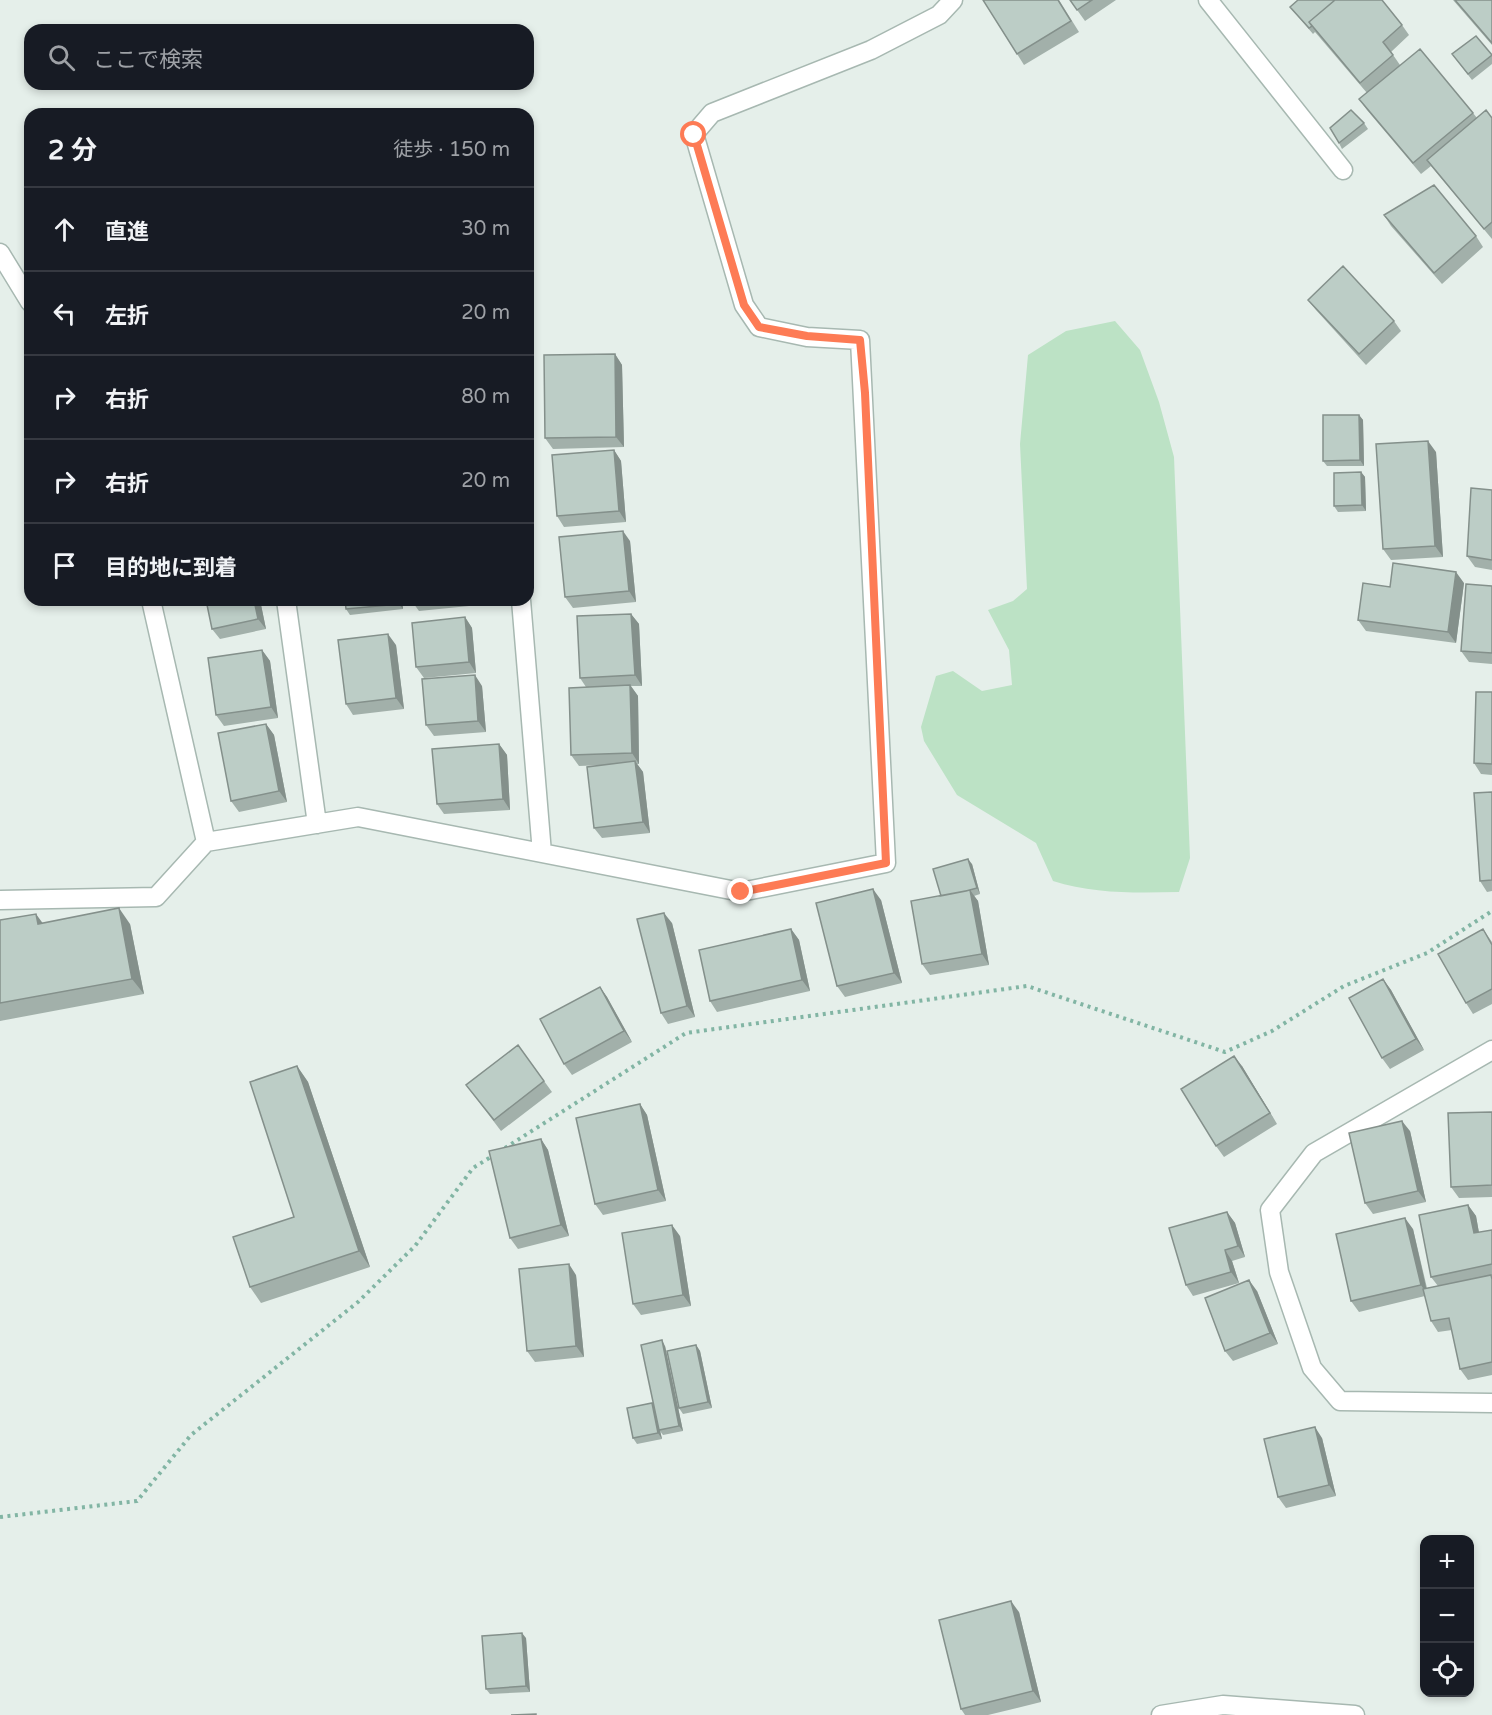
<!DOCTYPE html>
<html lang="ja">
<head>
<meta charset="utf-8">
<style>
  :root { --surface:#171b24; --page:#242831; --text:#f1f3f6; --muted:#9ea1a6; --line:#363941 }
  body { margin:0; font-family:"Varela Round","Noto Sans JP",sans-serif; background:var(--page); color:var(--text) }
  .controls { position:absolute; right:18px; bottom:18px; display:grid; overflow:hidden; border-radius:12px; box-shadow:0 3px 9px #0003 }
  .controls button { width:54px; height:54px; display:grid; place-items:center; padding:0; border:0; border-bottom:2px solid var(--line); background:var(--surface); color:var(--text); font:30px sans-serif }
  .stop { position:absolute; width:18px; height:18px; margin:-14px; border:4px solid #fd7b55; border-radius:50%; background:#fff }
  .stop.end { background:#fd7b55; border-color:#fff; box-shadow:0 2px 6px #0008 }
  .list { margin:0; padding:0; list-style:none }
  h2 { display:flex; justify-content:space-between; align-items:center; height:78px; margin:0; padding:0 24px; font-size:26px }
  h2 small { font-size:20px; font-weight:400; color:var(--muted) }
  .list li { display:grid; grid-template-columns:39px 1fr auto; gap:18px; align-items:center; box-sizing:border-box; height:84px; padding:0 24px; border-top:2px solid var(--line) }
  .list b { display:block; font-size:22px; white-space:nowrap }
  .list em { font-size:20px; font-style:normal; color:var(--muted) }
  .icon { flex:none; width:33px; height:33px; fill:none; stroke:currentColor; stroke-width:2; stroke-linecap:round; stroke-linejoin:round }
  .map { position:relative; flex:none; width:1492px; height:1715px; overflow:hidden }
  .search { position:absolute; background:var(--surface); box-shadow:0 3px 9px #0003; left:24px; top:24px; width:510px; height:66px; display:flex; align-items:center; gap:15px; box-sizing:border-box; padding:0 21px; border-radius:18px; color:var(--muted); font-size:22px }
  .panel { position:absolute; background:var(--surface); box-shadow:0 3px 9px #0003; left:24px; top:108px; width:510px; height:498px; border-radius:18px }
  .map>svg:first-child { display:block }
  .green { fill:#bce2c5 }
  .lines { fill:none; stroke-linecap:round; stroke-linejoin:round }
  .street-casing { stroke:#a7b8b1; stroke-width:21 }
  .path { stroke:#82b5a4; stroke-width:4; stroke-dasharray:3 4.5; stroke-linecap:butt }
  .street { stroke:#fff; stroke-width:18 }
  .wall { fill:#a2b0aa }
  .shaded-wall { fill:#84908b }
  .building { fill:#bccdc6; stroke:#84908b; stroke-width:1.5 }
  .route { stroke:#fd7b55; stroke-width:8 }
</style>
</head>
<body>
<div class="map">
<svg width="1492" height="1715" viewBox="0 0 1492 1715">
  <rect width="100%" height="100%" fill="#e5efea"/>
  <path class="green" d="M1115 321 1140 350 1159 402 1174 457 1190 858 1179 892C1137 893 1093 894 1053 881L1036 843 957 795 924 741 921 727 936 676 953 671 982 691 1012 685 1009 650 988 610 1013 601 1027 589 1020 444 1028 355 1066 331Z"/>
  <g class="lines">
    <defs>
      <path id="street" d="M1208 0 1343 170
        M0 253 30 302
        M151 600 206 842
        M286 600 317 824
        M521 600 542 853
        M0 900 156 897 206 842 358 817 741 892 886 863 860 340 807 337 759 327 744 305 694 134 712 113 871 50 939 15 953 0
        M1492 1050 1314 1153 1270 1210 1279 1272 1312 1368 1340 1401 1492 1403
        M1161 1715 1223 1705 1355 1715"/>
    </defs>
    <use href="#street" class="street-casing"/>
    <path class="path" d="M505 1148 686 1033 1027 986 1225 1052 1272 1031 1344 986 1427 953 1492 911
      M0 1517 137 1501 191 1435 358 1302 415 1246 473 1168 494 1155"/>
    <use href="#street" class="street"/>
  </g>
  <path class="wall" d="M983 0H1059L1079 32 1024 65Z
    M1070 0H1116L1085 21Z
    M1453 0H1492V45Z
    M1290 7 1402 25 1409 35 1391 52 1400 65 1473 113 1477 118H1492V239L1431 166 1421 174 1367 110 1359 99 1367 93 1315 32 1313 34Z
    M1476 36 1492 56V64L1472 80 1452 54Z
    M1364 123 1368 129 1342 149 1339 143Z
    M1384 215 1476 236 1483 247 1442 284 1391 226Z
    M1308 300 1394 321 1401 331 1366 365 1316 310Z
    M615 354 622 365 624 447 553 449 545 438Z
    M1359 415 1363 420 1364 466H1327L1323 461Z
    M614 450 621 461 626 522 564 527 557 516Z
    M1436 452 1443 557 1391 560 1383 549Z
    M1361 472 1365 477 1366 511 1338 512 1334 506Z
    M1492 490V570L1475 567 1467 556Z
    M630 541 636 602 573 608 565 597Z
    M1464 583 1456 643 1366 631 1358 620 1390 587Z
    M1492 586V664L1469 662 1461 651Z
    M260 600 266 629 220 639 212 629Z
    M345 600H402L403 609 350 615 346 609Z
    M411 600H479V605L419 611Z
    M631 614 639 624 642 686H631L638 696 639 764H637L643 772 650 833 602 838 594 828 606 765 579 766 571 755 586 687 580 678Z
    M465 617 472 628 476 673 424 678 416 667Z
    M396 645 404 709 353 715 346 704Z
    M262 650 270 661 278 718 224 726 216 715Z
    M482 686 486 732 434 736 426 725Z
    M1492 692V775L1481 774 1474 763Z
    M266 724 274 735 287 802 239 812 231 801Z
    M499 744 507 755 510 810 444 814 437 804Z
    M1492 792V891L1487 892 1480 881Z
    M972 864 980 894 974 896 978 901 989 965 930 975 922 964 941 896Z
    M881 900 902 983 845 997 837 986Z
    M0 920 42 923 130 924 144 994 0 1021Z
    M672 923 695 1017 668 1024 661 1013Z
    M791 929 799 940 810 991 717 1012 710 1001Z
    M1483 929 1492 942V1004L1473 1014 1466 1003Z
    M1383 979 1391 990 1424 1050 1390 1069 1382 1058Z
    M600 987 607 997 632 1042 572 1075 564 1064Z
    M518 1045 552 1092 501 1131 466 1085Z
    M297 1066 308 1082 370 1267 261 1303 250 1287 294 1217Z
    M1242 1066 1277 1124 1224 1157 1216 1146Z
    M640 1104 647 1115 666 1201 603 1215 595 1204Z
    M1492 1112V1197L1459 1198 1451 1187Z
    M1410 1131 1426 1202 1373 1214 1365 1203Z
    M541 1139 548 1150 569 1236 518 1249 510 1238Z
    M1468 1205 1476 1216 1479 1233 1492 1230V1375L1468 1380 1460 1369 1452 1330 1438 1332 1431 1321 1425 1296 1359 1312 1351 1301 1413 1229 1427 1288 1438 1286 1431 1277Z
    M1227 1212 1235 1223 1245 1257 1232 1261 1239 1283 1193 1296 1186 1285Z
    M680 1236 691 1306 641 1315 633 1304Z
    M576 1275 584 1357 535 1362 527 1351Z
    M1257 1291 1278 1344 1233 1361 1225 1351Z
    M696 1345 700 1351 712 1408 683 1414 679 1408Z
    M665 1346 683 1431 663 1435 660 1431 662 1439 637 1444 633 1438 652 1403 654 1407Z
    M1322 1438 1336 1496 1286 1508 1278 1497Z
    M1019 1612 1041 1702 988 1715H965L961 1709Z
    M526 1638 530 1692 490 1694 486 1689Z"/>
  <path class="shaded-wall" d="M615 354 622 365 624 447 616 437Z
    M1359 415 1363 420 1364 466 1360 460Z
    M1428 441 1436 452 1443 557 1435 546Z
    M614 450 621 461 626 522 619 511Z
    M1361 472 1365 477 1366 511 1362 505Z
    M623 531 630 541 636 602 629 591Z
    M1456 572 1464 583 1456 643 1448 632Z
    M254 600H260L266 629 258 619Z
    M399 600H402L403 609 399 604Z
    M631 614 639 624 642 686 635 675Z
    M465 617 472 628 476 673 469 662Z
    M388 634 396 645 404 709 396 698Z
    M262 650 270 661 278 718 271 707Z
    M475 675 482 686 486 732 478 721Z
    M630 685 638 696 639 764 632 753Z
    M266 724 274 735 287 802 279 791Z
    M499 744 507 755 510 810 503 799Z
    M635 761 643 772 650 833 643 822Z
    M968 859 972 864 980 894 977 888Z
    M873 889 881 900 902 983 894 973Z
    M970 890 978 901 989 965 982 954Z
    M119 908 130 924 144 994 132 979Z
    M664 913 672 923 695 1017 687 1006Z
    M36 914 47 929 38 924Z
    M791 929 799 940 810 991 802 980Z
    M1383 979 1391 990 1424 1050 1416 1039Z
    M600 987 607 997 632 1042 624 1031Z
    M1234 1056 1242 1066 1277 1124 1270 1113Z
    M297 1066 308 1082 370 1267 359 1251Z
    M640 1104 647 1115 666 1201 658 1190Z
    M1402 1121 1410 1131 1426 1202 1418 1191Z
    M541 1139 548 1150 569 1236 561 1225Z
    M1468 1205 1476 1216 1481 1244 1474 1233Z
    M1227 1212 1235 1223 1245 1257 1238 1246Z
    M1405 1218 1413 1229 1428 1296 1421 1285Z
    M672 1225 680 1236 691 1306 683 1295Z
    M1225 1250 1232 1261 1239 1283 1231 1272Z
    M569 1264 576 1275 584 1357 576 1346Z
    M1249 1280 1257 1291 1278 1344 1270 1333Z
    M662 1340 665 1346 683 1431 679 1426Z
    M696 1345 700 1351 712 1408 708 1402Z
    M652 1403 655 1409 662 1439 658 1433Z
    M1315 1427 1322 1438 1336 1496 1329 1485Z
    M1011 1601 1019 1612 1041 1702 1033 1691Z
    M522 1633 526 1638 530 1692 526 1686Z"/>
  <path class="building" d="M983 0H1058L1071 21 1017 54Z
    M1070 0H1092L1077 10Z
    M1298 0H1335L1309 22 1312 26 1309 28 1290 7Z
    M1335 0H1382L1402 25 1383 42 1393 55 1360 83 1309 22Z
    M1455 0H1492V43Z
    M1476 36 1492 55 1468 74 1452 54Z
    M1420 49 1473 113 1413 163 1359 99Z
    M1351 110 1364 123 1339 143 1330 128Z
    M1486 110 1492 118V222L1484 229 1427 160Z
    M1434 185 1476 236 1434 273 1384 215Z
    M1343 266 1394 321 1359 354 1308 300Z
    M615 354 616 437 545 438 544 355Z
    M1323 415H1359L1360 460 1323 461Z
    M1428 441 1435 546 1383 549 1376 444Z
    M614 450 619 511 557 516 552 455Z
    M1361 472 1362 505 1334 506V473Z
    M1471 488 1492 490V560L1467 556Z
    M623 531 629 591 565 597 559 537Z
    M1393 563 1456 572 1448 632 1358 620 1363 583 1390 587Z
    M1466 584 1492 586V653L1461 651Z
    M206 600H254L258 619 212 629Z
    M345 600H399V604L346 609Z
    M631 614 635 675 580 678 577 616Z
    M465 617 469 662 416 667 412 623Z
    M388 634 396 698 346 704 338 640Z
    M262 650 271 707 216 715 208 658Z
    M475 675 478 721 426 725 422 679Z
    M630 685 632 753 571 755 569 688Z
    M1476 692H1492V764L1474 763Z
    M266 724 279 791 231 801 218 733Z
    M499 744 503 799 437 804 432 749Z
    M635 761 643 822 594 828 587 767Z
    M1492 792V880L1480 881 1474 793Z
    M968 859 977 888 966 891 941 896 933 869Z
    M873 889 894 973 837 986 816 903Z
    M970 890 982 954 922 964 911 901Z
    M119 908 132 979 0 1003V920L36 914 38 924Z
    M664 913 687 1006 661 1013 637 919Z
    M791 929 802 980 710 1001 699 950Z
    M1483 929 1492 945V989L1466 1003 1438 954Z
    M1383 979 1416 1039 1382 1058 1349 998Z
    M600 987 624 1031 564 1064 540 1019Z
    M518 1045 544 1081 494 1120 466 1085Z
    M1234 1056 1270 1113 1216 1146 1181 1089Z
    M297 1066 359 1251 250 1287 233 1237 294 1217 250 1082Z
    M640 1104 658 1190 595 1204 576 1118Z
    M1492 1112V1185L1451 1187 1448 1113Z
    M1402 1121 1418 1191 1365 1203 1349 1133Z
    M541 1139 561 1225 510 1238 489 1151Z
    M1468 1205 1474 1233 1492 1230V1264L1431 1277 1419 1215Z
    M1227 1212 1238 1246 1225 1250 1231 1272 1186 1285 1169 1228Z
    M1405 1218 1421 1285 1351 1301 1336 1234Z
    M672 1225 683 1295 633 1304 622 1233Z
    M569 1264 576 1346 527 1351 519 1269Z
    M1491 1275 1492 1279V1362L1460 1369 1449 1318 1431 1321 1423 1289Z
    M1249 1280 1270 1333 1225 1351 1205 1298Z
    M662 1340 679 1426 659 1430 641 1345Z
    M696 1345 708 1402 679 1408 667 1351Z
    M652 1403 658 1433 633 1438 627 1408Z
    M1315 1427 1329 1485 1278 1497 1264 1439Z
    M1011 1601 1033 1691 961 1709 939 1620Z
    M522 1633 526 1686 486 1689 482 1636Z
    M536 1714V1715H511Z"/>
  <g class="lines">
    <path class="route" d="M694 135 744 305 759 327 807 336 860 340 865 393 886 863 741 892"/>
  </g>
</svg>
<div class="controls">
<button>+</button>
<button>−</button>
<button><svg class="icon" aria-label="locate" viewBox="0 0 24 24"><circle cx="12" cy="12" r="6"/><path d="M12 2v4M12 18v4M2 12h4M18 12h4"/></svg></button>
</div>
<div class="stop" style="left:694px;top:135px"></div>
<div class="stop end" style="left:741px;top:892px"></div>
<div class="search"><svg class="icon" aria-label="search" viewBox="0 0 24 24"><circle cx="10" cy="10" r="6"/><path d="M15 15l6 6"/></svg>ここで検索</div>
<section class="panel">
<h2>2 分<small>徒歩 · 150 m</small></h2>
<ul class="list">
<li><svg class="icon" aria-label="ahead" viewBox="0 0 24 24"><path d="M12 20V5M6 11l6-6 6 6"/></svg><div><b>直進</b></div><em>30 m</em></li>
<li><svg class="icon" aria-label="left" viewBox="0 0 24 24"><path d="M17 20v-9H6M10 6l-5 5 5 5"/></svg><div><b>左折</b></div><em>20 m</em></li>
<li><svg class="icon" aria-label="right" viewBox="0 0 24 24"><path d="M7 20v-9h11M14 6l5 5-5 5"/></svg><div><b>右折</b></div><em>80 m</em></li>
<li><svg class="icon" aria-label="right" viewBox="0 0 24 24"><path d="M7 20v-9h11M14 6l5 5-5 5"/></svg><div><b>右折</b></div><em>20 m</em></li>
<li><svg class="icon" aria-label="arrive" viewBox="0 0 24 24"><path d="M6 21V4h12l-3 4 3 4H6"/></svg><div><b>目的地に到着</b></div></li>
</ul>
</section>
</div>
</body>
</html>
